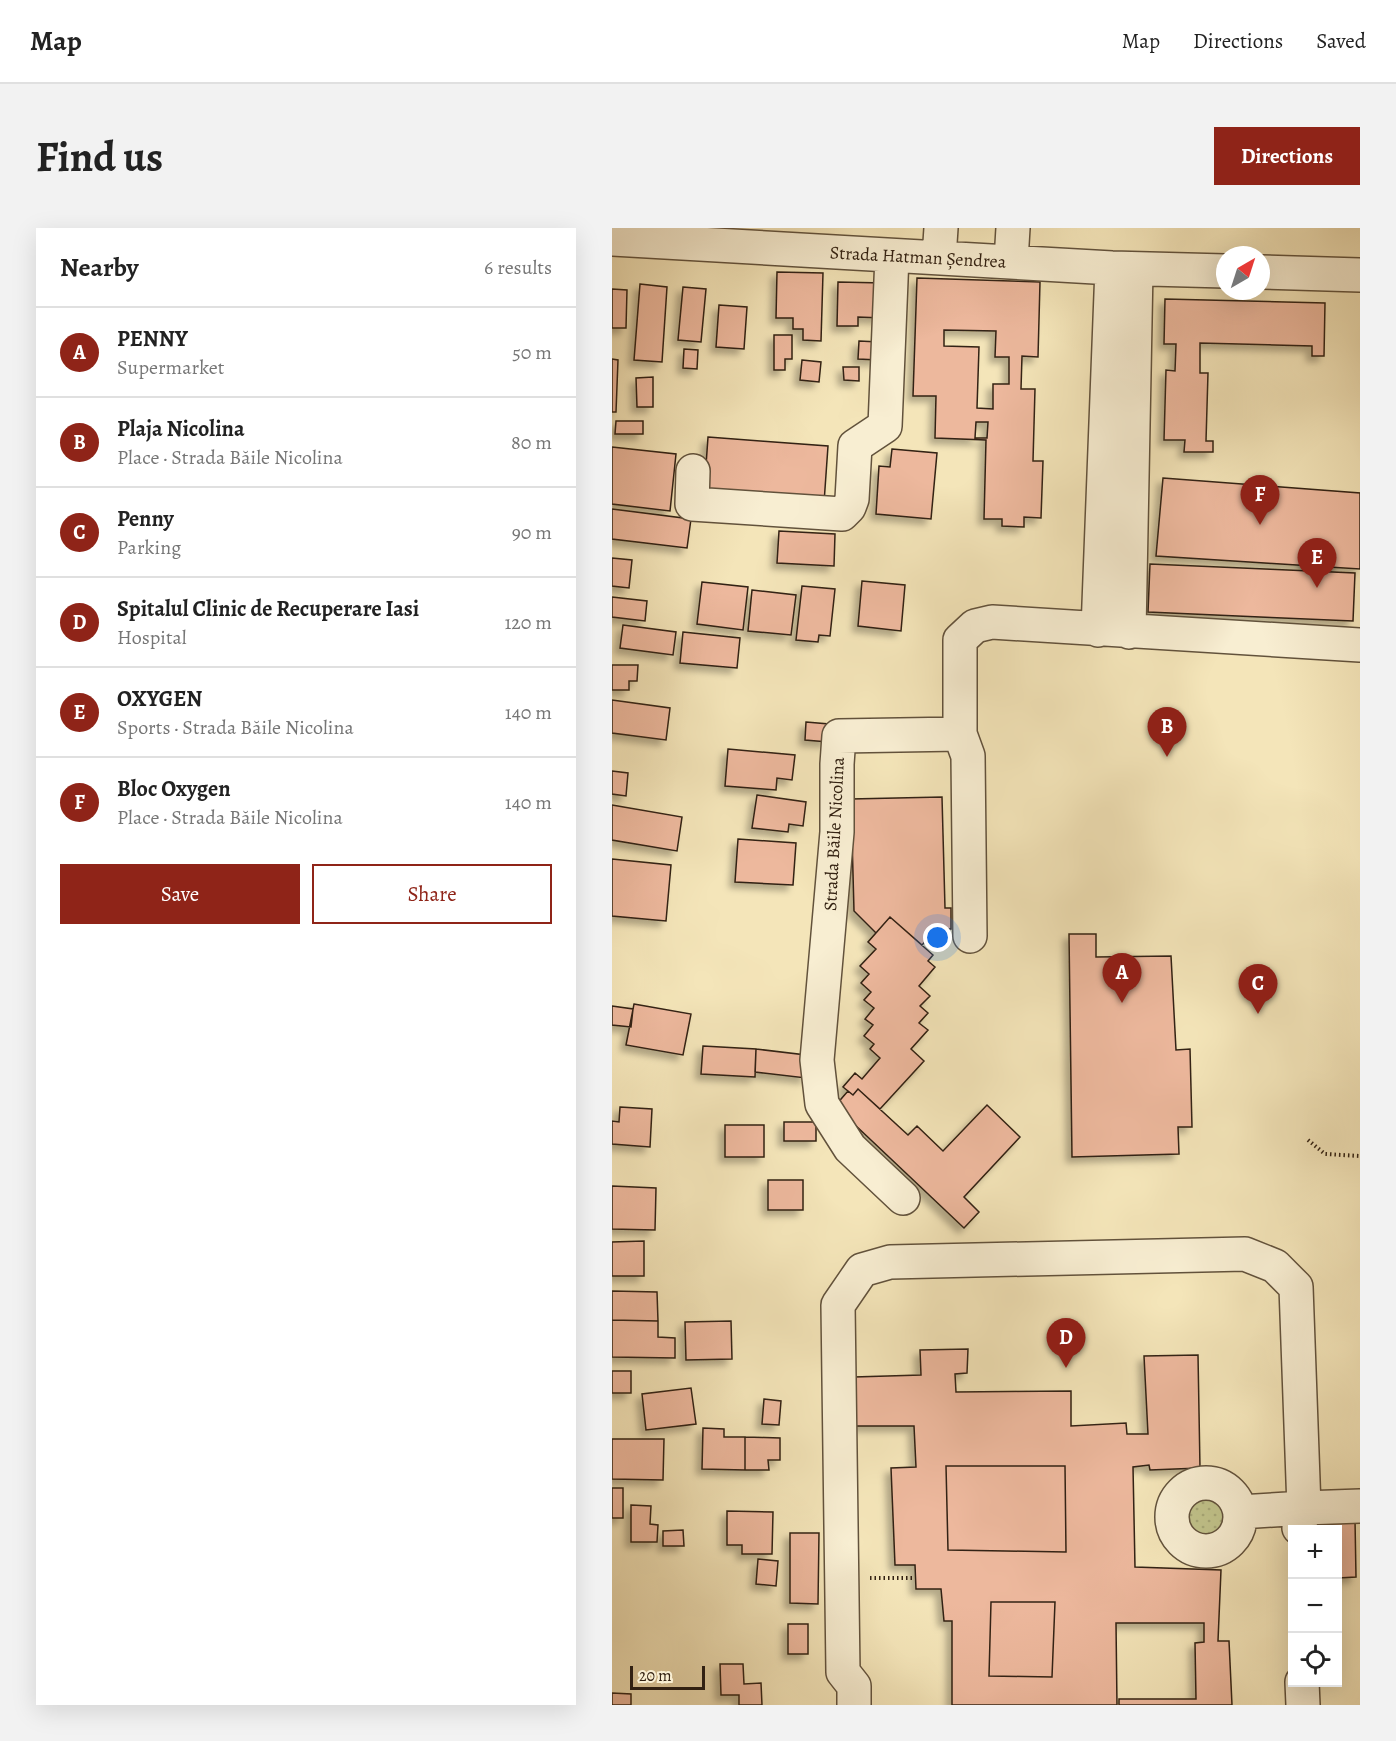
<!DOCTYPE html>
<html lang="en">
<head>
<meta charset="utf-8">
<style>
  :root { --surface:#fff; --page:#f2f2f2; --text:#222; --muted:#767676; --line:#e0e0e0; --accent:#8f2418 }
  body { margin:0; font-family:Alegreya,serif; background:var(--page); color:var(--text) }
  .controls { position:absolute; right:18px; bottom:18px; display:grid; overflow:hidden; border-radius:0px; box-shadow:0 6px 24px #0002 }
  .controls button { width:54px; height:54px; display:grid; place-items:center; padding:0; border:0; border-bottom:2px solid var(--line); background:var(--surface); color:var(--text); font:30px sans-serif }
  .compass { position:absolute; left:604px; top:18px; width:54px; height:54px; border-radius:50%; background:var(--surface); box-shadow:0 6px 24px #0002; rotate:39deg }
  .scale { position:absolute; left:18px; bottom:15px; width:75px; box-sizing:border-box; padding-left:6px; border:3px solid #322112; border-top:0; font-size:16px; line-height:21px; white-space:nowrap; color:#322112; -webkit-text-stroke:4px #f8eed2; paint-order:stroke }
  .you { position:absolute; left:326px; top:710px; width:21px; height:21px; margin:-15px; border:4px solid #fff; border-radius:50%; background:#1a73e8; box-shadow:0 0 0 9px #1a73e833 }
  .badge { display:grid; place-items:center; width:39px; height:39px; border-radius:50%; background:var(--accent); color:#fff; font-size:20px; font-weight:700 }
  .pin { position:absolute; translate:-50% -50px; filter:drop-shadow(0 2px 3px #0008) }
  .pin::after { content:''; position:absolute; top:32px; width:21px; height:18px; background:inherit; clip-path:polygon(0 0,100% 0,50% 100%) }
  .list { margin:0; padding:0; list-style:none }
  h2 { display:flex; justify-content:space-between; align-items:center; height:78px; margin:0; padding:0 24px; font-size:26px }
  h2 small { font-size:20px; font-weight:400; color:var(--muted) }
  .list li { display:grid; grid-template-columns:39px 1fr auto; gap:18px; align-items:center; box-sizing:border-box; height:90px; padding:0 24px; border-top:2px solid var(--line) }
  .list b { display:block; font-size:22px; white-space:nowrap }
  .list p { margin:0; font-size:20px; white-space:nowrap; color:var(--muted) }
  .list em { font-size:20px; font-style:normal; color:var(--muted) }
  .actions { display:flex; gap:12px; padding:18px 24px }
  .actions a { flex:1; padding:14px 0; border:2px solid var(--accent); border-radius:0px; text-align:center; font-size:21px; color:var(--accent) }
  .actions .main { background:var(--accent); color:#fff }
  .icon { flex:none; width:33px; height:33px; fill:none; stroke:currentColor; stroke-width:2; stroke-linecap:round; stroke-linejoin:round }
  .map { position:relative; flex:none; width:748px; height:1477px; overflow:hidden; border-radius:0px }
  header { display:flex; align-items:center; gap:36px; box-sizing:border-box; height:84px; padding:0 30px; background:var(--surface); border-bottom:2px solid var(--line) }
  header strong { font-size:28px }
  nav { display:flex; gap:33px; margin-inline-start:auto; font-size:21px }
  .intro { display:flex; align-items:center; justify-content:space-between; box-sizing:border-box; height:144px; padding:0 36px }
  h1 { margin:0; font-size:42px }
  .button { padding:15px 27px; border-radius:0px; background:var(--accent); color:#fff; font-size:21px; font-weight:700 }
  main { display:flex; gap:36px; padding:0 36px }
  aside { flex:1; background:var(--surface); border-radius:0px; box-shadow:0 6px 24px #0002 }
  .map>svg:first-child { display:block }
  .grass { fill:url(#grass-dots); stroke:#7a724e; stroke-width:1.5 }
  .building { fill:#edb89d; stroke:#322112; stroke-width:1.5; fill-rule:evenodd; filter:url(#shadow) }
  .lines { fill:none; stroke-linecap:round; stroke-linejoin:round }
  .minor-casing { stroke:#62523c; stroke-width:36 }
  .path { stroke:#322112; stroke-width:4; stroke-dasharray:1.5 3; stroke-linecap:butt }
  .minor { stroke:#f8eed2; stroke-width:33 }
  .labels { text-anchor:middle; stroke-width:4.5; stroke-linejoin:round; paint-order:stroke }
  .street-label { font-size:18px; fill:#322112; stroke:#f8eed2 }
</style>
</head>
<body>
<header>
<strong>Map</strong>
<nav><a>Map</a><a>Directions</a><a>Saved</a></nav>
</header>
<div class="intro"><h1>Find us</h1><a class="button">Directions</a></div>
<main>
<aside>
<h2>Nearby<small>6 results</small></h2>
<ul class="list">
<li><span class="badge">A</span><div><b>PENNY</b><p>Supermarket</p></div><em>50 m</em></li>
<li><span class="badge">B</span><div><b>Plaja Nicolina</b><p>Place · Strada Băile Nicolina</p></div><em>80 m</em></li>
<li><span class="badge">C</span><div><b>Penny</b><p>Parking</p></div><em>90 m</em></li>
<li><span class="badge">D</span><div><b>Spitalul Clinic de Recuperare Iasi</b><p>Hospital</p></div><em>120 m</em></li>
<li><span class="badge">E</span><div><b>OXYGEN</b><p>Sports · Strada Băile Nicolina</p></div><em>140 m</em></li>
<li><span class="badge">F</span><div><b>Bloc Oxygen</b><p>Place · Strada Băile Nicolina</p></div><em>140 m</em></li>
</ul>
<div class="actions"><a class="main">Save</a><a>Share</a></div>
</aside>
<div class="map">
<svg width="748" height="1477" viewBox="0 0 748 1477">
  <defs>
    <pattern id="grass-dots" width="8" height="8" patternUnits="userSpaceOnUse" patternTransform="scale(1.5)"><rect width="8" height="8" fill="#c1c38b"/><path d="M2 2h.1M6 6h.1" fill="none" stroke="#a6a777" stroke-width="1.8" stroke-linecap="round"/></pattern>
    <filter id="shadow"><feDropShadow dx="-5.5" dy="5.5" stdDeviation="3" flood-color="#0004"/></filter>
  </defs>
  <rect width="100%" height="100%" fill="#f4e5b9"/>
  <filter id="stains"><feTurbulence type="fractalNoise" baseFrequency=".00333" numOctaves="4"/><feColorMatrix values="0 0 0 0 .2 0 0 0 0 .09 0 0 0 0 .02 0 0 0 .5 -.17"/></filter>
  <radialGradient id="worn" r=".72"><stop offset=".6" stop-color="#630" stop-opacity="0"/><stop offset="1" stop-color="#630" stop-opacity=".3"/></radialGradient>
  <path class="grass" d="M571 1289a24 24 0 1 1 48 0a24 24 0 1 1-48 0Z"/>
  <path class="building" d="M165 44 211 45 209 113 191 112V101H181V90H164Z
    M305 50 428 54 426 129 410 128 409 161H423L421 233H431L429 290 412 289V299L390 298V291H372L374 212 323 210 324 168H301ZM332 102 384 103 383 129H397V156H381V181L365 180 367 119 332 118ZM364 194H376L375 210H363Z
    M226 54 271 55V90L246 89V98H225Z
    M28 56 55 59 50 134 22 132Z
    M71 59 94 61 89 114 66 112Z
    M0 61 15 62 14 100H0Z
    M553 71 713 75 712 128H700V118L588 115V145H596L594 213H601V224H572L573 212H552L554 142 563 143 564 116H552Z
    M107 77 135 79 132 121 104 119Z
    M162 107H180V131H173V142H162Z
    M247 113 267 114 266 132 246 131Z
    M72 121 86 122 85 141 71 140Z
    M0 131 6 132 4 184H0Z
    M190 132 209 134 207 154 188 152Z
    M231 139H247V153L232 152Z
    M41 149V179H25L24 150Z
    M4 193H31V206H3Z
    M96 209 216 218 212 275 92 266Z
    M0 219 64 226 58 283 0 276Z
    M280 221 325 225 319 291 264 286 267 238 278 239Z
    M551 250 748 265V341L544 328Z
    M0 281 79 291 75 320 0 311Z
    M167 303 223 306 222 338 165 335Z
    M0 330 20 332 17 360 0 358Z
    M538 336 743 345 741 393 536 384Z
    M250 353 293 357 289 403 246 398Z
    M90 354 136 359 131 402 85 396Z
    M190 358 223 361 218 408 207 407 206 414 184 412Z
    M140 362 184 367 179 407 136 403Z
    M0 369 35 373 33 393 0 389Z
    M11 397 64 404 61 427 8 420Z
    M71 404 128 410 125 440 68 435Z
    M0 437H26L25 453H17V462H0Z
    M0 472 58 480 54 512 0 505Z
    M194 494 217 496 216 514 193 512Z
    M116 521 183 527 180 552 165 550 164 562 113 558Z
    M0 543 16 545 14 568 0 566Z
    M145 567 194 574 191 598 177 596 176 604 140 600Z
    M330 569 333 680H339V701H325L310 717 278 689 264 705 242 683 239 571Z
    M0 577 70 589 65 623 0 612Z
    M126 611 184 615 181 657 123 654Z
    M0 631 59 637 54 693 0 688Z
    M278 689 321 727 316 733 323 739 307 758 318 768 308 778 316 785 307 795 316 802 299 821 312 833 268 881 246 861 241 867 231 859 243 845 250 851 268 830 258 821 262 816 252 808 261 797 253 791 262 780 252 772 259 764 249 755 257 746 248 738 264 721 256 714Z
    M457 706H484V729L559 728 564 822 578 821 580 899H566L567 926 460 929Z
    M22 776 79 786 71 827 14 817Z
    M0 778 21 781 19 799 0 797Z
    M91 818 144 821 143 849 89 846Z
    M144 821 194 827V850L143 844Z
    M246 861 296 907 305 898 331 923 375 877 408 909 352 969 367 984 352 1000 223 878 236 863 241 867Z
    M8 879 40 881 38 919 0 916V893L7 894Z
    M172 894H204V913H172Z
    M113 897H152V929H113Z
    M156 952H191V982H156Z
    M0 958 44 960 43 1002 0 1001Z
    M32 1013V1048H0V1014Z
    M0 1063 45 1064 46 1093 0 1092Z
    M0 1092 46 1093V1109L63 1110V1130L0 1129Z
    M119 1093 120 1131 74 1132 73 1094Z
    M356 1121 355 1145 343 1146 344 1164 459 1163V1198L514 1195 515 1206H536L532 1128 586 1127 588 1240 538 1242 537 1237 521 1239 523 1339 609 1342 606 1413H617L620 1477H507V1471H584L583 1415 592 1414V1395H504L505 1477H340V1393H332L329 1361H304L303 1337H283L279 1240 304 1239 302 1198H242V1149L309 1147 308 1122ZM334 1238H453L454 1324 336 1322ZM379 1374H443L440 1449 377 1448Z
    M0 1143H19V1165H0Z
    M79 1160 84 1196 34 1202 30 1166Z
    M152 1171 169 1173 167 1197 150 1196Z
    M91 1200 112 1201V1209H133V1242L90 1241Z
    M133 1209 168 1210V1232H156L157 1242H133Z
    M0 1211H52L51 1252 0 1251Z
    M334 1238H453L454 1324 336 1322Z
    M0 1260H11V1290H0Z
    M19 1277 39 1278 38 1296 46 1297 45 1314H19Z
    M115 1283 161 1284 160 1326H130V1317H115Z
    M743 1292 744 1349 726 1350V1302H709V1293Z
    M71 1302 72 1318H51V1303Z
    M178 1305H207L206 1376 178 1375Z
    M146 1331 166 1333 164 1358 144 1356Z
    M379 1374H443L440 1449 377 1448Z
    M176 1396H196V1426H176Z
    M108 1436H131L132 1456 149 1455 150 1477H127V1467H109Z
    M0 1465 19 1466V1477H0Z"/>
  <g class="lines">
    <defs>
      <path id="minor" d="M0 11 500 40 613 43
        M327 30 329 0
        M399 33 401 0
        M649 44 748 47
        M81 243 80 276 230 286 237 279 240 271 243 218 273 198 280 28
        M486 402 500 40
        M517 404 524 41
        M348 506 356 528 358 708
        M291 970 238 920 210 876 205 832 225 604V536L227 508 348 506V412L363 398 380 394 748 417
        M560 1289a34 34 0 1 1 68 0a34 34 0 1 1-68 0Z
        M687 1300 692 1280 748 1278
        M690 1454 691 1477
        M242 1477V1458L231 1444 226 1077 250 1042 278 1034 633 1026 663 1038 684 1059 692 1280 628 1284"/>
    </defs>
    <use href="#minor" class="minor-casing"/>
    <path class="path" d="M696 912 713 926 748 928
      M258 1350H303"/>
    <use href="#minor" class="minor"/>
  </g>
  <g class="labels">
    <g class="street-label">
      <text transform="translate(306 29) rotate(3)" y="6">Strada Hatman Șendrea</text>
      <text transform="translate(222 606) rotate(-87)" y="6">Strada Băile Nicolina</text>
    </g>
  </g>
  <rect width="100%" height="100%" filter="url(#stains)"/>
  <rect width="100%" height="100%" fill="url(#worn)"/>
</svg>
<div class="controls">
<button>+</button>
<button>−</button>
<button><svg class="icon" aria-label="locate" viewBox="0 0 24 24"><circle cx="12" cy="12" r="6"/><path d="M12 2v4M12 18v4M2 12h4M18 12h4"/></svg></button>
</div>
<svg class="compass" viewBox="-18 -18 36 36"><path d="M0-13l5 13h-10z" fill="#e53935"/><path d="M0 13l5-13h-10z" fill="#767676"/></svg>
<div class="scale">20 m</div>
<div class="you"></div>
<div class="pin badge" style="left:510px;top:775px">A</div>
<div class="pin badge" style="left:555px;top:529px">B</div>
<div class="pin badge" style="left:646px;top:786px">C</div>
<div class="pin badge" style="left:454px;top:1140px">D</div>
<div class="pin badge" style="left:705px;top:360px">E</div>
<div class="pin badge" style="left:648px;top:297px">F</div>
</div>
</main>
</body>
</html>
